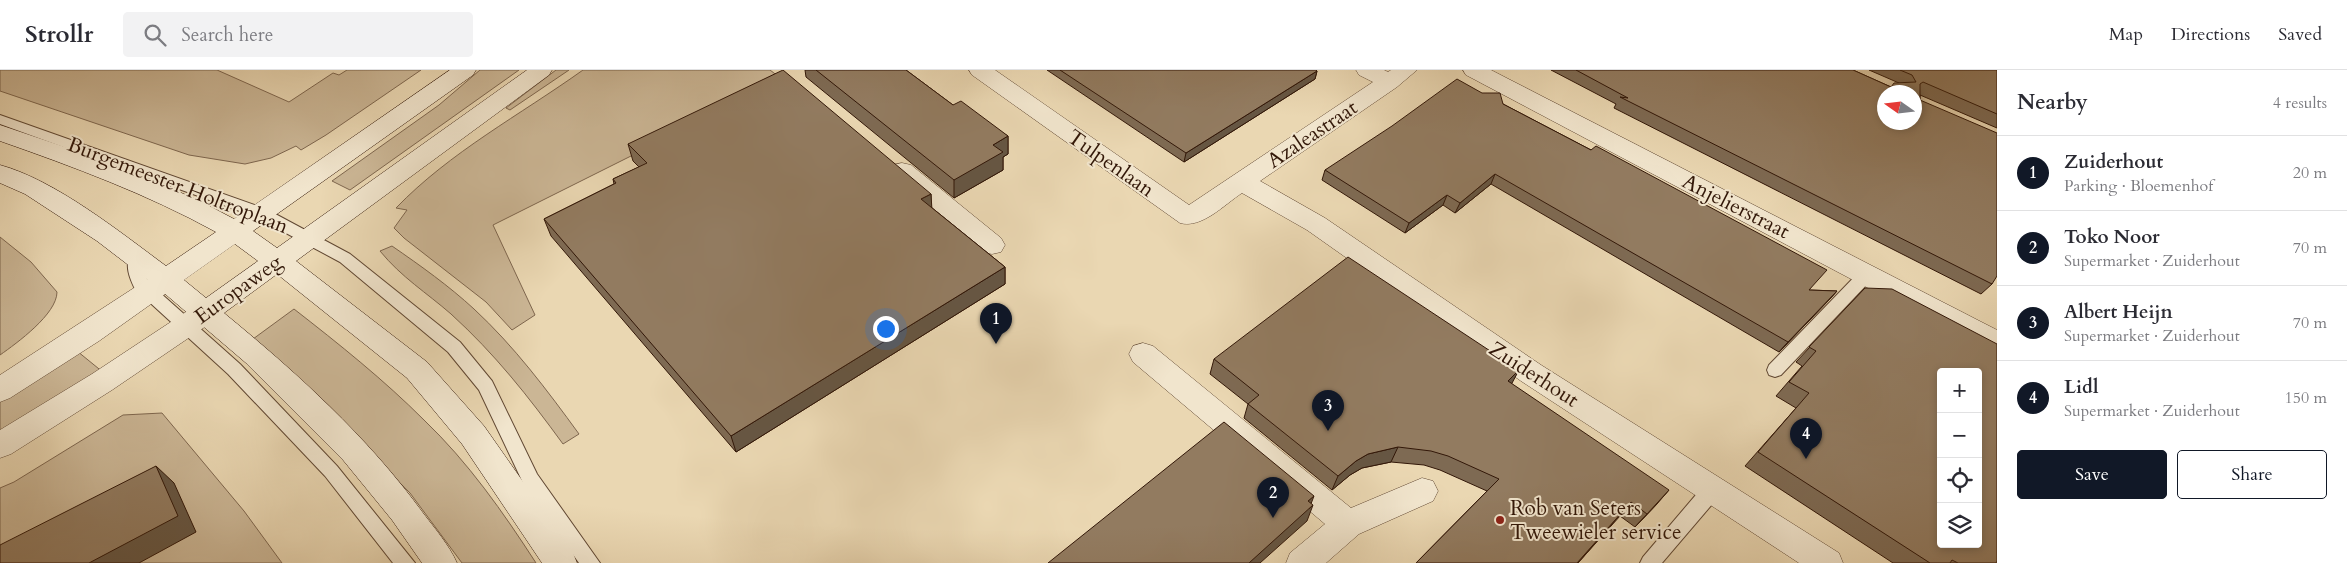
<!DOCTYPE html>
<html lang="en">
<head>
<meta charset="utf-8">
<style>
  :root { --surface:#fff; --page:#f2f2f3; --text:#2b2b33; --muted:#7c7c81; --line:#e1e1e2; --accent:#111827 }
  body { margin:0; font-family:Cardo,serif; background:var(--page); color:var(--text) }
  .controls { position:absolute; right:15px; bottom:15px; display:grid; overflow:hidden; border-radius:5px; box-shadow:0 2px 8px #0003 }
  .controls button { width:45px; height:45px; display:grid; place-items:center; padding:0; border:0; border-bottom:1px solid var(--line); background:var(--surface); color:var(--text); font:25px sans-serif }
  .compass { position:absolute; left:1877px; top:15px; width:45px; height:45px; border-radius:50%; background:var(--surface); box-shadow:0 2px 8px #0003; rotate:284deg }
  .you { position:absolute; left:885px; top:258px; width:18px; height:18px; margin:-12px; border:4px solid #fff; border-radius:50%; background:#1a73e8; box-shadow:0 0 0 8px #1a73e833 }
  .badge { display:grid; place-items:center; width:32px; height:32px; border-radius:50%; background:var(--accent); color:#fff; font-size:16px; font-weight:700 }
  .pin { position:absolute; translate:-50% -41px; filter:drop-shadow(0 1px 2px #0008) }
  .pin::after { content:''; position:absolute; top:26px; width:18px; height:15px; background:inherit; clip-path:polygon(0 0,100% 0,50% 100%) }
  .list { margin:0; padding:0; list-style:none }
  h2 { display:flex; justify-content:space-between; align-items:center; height:65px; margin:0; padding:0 20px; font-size:21px }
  h2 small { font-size:16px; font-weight:400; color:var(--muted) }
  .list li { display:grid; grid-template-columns:32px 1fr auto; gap:15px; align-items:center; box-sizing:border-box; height:75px; padding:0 20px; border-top:1px solid var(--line) }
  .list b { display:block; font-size:19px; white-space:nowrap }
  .list p { margin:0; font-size:16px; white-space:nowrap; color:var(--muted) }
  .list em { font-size:16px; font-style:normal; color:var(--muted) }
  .actions { display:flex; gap:10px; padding:15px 20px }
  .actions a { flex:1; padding:11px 0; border:1px solid var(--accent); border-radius:5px; text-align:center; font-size:18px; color:var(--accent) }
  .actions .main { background:var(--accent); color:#fff }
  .icon { flex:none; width:28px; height:28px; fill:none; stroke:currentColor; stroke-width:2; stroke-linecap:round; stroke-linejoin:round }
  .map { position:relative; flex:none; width:1997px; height:493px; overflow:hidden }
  header { display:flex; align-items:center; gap:30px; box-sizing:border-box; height:70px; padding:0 25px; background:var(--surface); border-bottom:1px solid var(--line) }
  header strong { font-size:24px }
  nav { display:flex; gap:28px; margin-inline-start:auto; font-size:18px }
  .search { width:350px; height:45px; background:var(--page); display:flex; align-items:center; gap:12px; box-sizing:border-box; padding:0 18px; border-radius:5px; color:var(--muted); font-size:19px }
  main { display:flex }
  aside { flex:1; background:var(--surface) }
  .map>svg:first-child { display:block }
  .green { fill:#cbb695; stroke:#7e664e }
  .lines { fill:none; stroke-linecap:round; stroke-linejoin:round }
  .lane-casing { stroke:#604732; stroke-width:2 }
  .street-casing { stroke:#604732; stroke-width:1 }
  .secondary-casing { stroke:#321708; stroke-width:1 }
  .lane { fill:#f1e5cd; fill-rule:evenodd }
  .street { fill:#f1e5cd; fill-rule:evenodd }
  .secondary { fill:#f1e5cd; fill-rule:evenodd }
  .wall { fill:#7e6a53; stroke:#321708 }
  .shaded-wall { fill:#665643; stroke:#321708 }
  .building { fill:#927b60; stroke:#321708; fill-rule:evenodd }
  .poi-dot { fill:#8f2418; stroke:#f1e5cd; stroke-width:2 }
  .labels { text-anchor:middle; stroke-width:4; stroke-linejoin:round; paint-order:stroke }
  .street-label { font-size:21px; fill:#321708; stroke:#f1e5cd }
  .poi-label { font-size:21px; fill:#321708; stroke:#f1e5cd; text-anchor:start }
</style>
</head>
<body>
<header>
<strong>Strollr</strong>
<div class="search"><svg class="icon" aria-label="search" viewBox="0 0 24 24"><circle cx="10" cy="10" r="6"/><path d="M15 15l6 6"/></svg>Search here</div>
<nav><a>Map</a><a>Directions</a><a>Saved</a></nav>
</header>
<main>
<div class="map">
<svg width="1997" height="493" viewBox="0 0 1997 493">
  <rect width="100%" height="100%" fill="#ead7b2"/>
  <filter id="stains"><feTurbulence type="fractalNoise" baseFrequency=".004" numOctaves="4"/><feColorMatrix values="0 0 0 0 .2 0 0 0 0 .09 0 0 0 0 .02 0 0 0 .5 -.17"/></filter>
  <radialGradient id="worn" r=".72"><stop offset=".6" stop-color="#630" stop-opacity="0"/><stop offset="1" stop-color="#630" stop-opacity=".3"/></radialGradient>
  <path class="green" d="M0 0H217L289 32 333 3 339 5 347 0H421L326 65 301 80 296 76 271 88 245 94 189 85 0 21Z
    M480 0H519L350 120 332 111 439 35Z
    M556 0H569L510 40 506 38Z
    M583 0H770L783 10 493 155 535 245 512 260 486 232 404 168 394 158 407 140 396 138C450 82 520 45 583 0Z
    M0 167 31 192 57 222C57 244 17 273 0 285Z
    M392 176C421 196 449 216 474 239 514 276 547 320 579 364L563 374C528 326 495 284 451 244 427 223 401 207 380 181Z
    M294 239C339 274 384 310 424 350 468 392 503 442 536 493H462L410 423 302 314 253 269Z
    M77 281 104 303 0 366V330Z
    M162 343 244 441 282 493H0V418L14 412 123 345Z"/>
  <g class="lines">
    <defs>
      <path id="lane" d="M0 45 266 139 350 184 460 272 492 311 537 404 600 493H579L524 415 479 320 448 282 340 192 256 147 0 54Z
        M136 182 141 184C146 192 144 203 148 212L240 294 337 396 415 493H393L325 406 228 304 135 219C130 209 124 195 131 184Z
        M1867 198 1873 200 1875 204 1873 208 1781 305 1775 307 1769 305 1767 300 1769 295 1861 200Z
        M1713 411 1720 413 1722 419 1720 425 1662 493H1640L1643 487 1706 413Z"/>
      <path id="street" d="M969 0H995L1189 135 1373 12 1359 5 1356 0H1384L1388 2 1391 0H1417L1397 17 1260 111 1325 148 1541 295 1839 483 1843 493H1799L1521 311 1307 160 1242 123C1225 134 1202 159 1180 153L972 5Z
        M1463 0H1491L1997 260V284L1987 281 1466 5Z
        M902 93 911 95 1001 168 1005 175 1001 182 992 184 983 182 893 107 890 101 893 95Z
        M166 200 175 203 179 210 175 217 99 271 10 328 0 332V305L157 203Z
        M205 233 215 236 219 243 215 250 112 320 11 384 0 388V360L92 304 195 236Z
        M1143 273 1153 276 1351 438 1422 408 1433 411 1438 421 1433 431 1359 464 1326 493H1286L1290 483 1325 454 1133 292 1129 284 1133 276Z"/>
      <path id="secondary" d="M450 0H476L473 5 253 161 277 178 527 0H552L549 5 296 191 427 292 484 356 573 483 577 493H542L462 374 407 308 277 204 224 243C296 302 368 367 423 443 435 459 449 475 457 493H422L392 450 343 390 246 293 157 217 97 171 25 124 0 113V95C55 110 120 162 166 196L216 162C147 124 74 97 0 71V55L112 93 200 131 234 149ZM235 174 258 191 206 228 184 210Z"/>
    </defs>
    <use href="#lane" class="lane-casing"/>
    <use href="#street" class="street-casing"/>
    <use href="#secondary" class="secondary-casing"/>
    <use href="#lane" class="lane"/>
    <use href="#street" class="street"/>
    <use href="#secondary" class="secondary"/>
  </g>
  <path class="wall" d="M805 0H906L953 35 1008 66V84L1003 87V100L954 128 806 7Z
    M1047 0H1316L1317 1 1315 9 1184 92Z
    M1551 0H1853L1891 17 1899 13 1869 0H1997V58L1920 25V30L1992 214 1981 224 1614 38 1616 34Z
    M1503 34 1591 80 1809 220 1837 221 1828 231 1779 282 1491 114 1455 143 1443 135 1405 163 1322 110 1325 100Z
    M628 74 931 124V137L1005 197V214L736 382 551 166 544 149 614 114 613 109 639 97 633 91Z
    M1865 218 1996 493H1893L1745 396 1796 338 1776 326 1802 296 1796 292Z
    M1214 289 1511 314 1657 434 1635 457 1620 446 1578 493H1416L1487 421 1440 400 1424 395 1391 392 1362 398 1350 405 1332 420 1244 348 1248 334 1210 304Z"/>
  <path class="shaded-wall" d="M1317 1 1315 9 1184 92 1186 83Z
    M1008 66V84L1003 87V100L954 128V110L993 75Z
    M1495 104 1491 114 1455 143 1460 133Z
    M931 124 932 141 921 129Z
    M1447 125 1443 135 1405 163 1409 153Z
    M1005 197V214L736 382 731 366Z
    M1837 221 1828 231 1779 282 1788 272Z
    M1519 300 1511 315 1508 311Z
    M1398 377 1391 392 1362 398 1350 405 1332 420 1338 406 1356 391 1368 384Z
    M156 396 174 413 196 462 139 493H89Z
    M1669 420 1657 434 1635 457 1647 444Z
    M1314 426 1309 439 1313 435 1307 451 1260 493H1249L1308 431Z
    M1631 432 1578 493H1577Z"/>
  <path class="building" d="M783 0 931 124 921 129 1005 197 731 366 544 149 616 113 613 109 647 93 628 74Z
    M816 0H906L953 35 961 31 1008 66 993 75 1003 82 954 110Z
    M1060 0H1316L1317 1 1186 83Z
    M1576 0H1853L1891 17 1894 13 1916 12 1912 5 1900 0H1997V44L1923 12 1920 14V30L1997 63V206L1992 214 1620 27 1628 28ZM1884 22H1914V52H1884Z
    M1457 9 1482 23H1500L1503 34 1591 80 1596 76 1827 200 1809 220 1837 221 1788 272 1495 104 1460 133 1447 125 1409 153 1325 100 1392 56Z
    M1348 187 1519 300 1508 311 1669 420 1647 444 1631 432 1577 493H1416L1499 409 1448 386 1431 381 1398 377 1368 384 1356 391 1338 406 1248 334 1259 325 1214 289Z
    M1865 218 1892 219 1997 274V491L1996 493H1958L1952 490 1950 493H1930L1758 382 1809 323 1789 312 1816 281 1809 277ZM1941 302H1978V474H1941Z
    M1224 352 1314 426 1308 431 1313 435 1249 493H1048Z
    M156 396 178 446 89 493H0V475Z"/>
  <circle class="poi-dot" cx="1500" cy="450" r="5"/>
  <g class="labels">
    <g class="street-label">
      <text transform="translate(1312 64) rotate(-34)" y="7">Azaleastraat</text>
      <text transform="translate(1111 93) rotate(35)" y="7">Tulpenlaan</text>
      <text transform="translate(178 115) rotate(21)" y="7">Burgemeester Holtroplaan</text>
      <text transform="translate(1736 136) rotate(27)" y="7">Anjelierstraat</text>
      <text transform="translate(238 219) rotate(-36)" y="7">Europaweg</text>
      <text transform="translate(1534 304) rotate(33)" y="7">Zuiderhout</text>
    </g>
    <g class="poi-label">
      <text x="1510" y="445">Rob van Seters<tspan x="1510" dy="24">Tweewieler service</tspan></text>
    </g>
  </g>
  <rect width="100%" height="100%" filter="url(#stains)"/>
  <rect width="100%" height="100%" fill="url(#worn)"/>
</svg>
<div class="controls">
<button>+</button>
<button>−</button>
<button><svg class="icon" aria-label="locate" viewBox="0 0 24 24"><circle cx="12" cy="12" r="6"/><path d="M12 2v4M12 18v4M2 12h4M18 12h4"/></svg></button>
<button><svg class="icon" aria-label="layers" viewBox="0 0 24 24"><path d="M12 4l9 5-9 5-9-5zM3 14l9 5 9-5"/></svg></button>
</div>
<svg class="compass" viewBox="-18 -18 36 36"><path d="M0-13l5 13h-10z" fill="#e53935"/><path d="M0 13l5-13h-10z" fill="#7c7c81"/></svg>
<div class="you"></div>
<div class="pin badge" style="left:996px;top:274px">1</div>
<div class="pin badge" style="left:1273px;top:448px">2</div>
<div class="pin badge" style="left:1328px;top:361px">3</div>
<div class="pin badge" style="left:1806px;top:389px">4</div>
</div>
<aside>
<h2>Nearby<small>4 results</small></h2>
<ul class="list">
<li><span class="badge">1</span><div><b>Zuiderhout</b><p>Parking · Bloemenhof</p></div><em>20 m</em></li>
<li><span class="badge">2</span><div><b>Toko Noor</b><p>Supermarket · Zuiderhout</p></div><em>70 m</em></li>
<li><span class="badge">3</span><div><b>Albert Heijn</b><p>Supermarket · Zuiderhout</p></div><em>70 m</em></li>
<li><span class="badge">4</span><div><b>Lidl</b><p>Supermarket · Zuiderhout</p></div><em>150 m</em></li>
</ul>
<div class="actions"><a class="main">Save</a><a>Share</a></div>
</aside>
</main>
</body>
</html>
